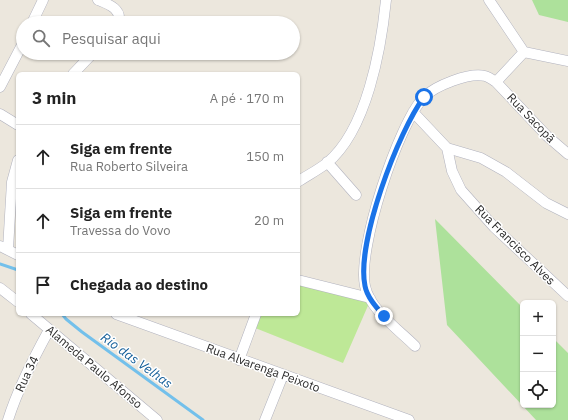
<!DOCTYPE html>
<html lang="pt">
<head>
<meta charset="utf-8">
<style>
  :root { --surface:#fff; --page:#f2f2f2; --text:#222; --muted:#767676; --line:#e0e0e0 }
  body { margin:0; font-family:"IBM Plex Sans",sans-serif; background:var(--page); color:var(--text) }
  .controls { position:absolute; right:12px; bottom:12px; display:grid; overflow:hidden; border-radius:6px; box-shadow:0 1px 3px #0004 }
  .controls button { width:36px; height:36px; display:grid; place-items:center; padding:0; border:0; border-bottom:1px solid var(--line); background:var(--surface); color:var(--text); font:20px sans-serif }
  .stop { position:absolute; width:12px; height:12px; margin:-9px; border:3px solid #1a73e8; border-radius:50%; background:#fff }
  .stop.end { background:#1a73e8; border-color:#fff; box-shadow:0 1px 4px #0008 }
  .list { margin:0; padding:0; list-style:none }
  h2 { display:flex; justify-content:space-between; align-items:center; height:52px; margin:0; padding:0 16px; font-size:17px }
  h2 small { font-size:13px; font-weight:400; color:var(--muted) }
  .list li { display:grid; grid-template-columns:26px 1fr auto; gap:12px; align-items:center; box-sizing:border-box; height:64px; padding:0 16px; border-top:1px solid var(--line) }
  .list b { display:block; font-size:15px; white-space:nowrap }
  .list p { margin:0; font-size:13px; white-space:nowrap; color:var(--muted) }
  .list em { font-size:13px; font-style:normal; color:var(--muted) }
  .icon { flex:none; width:22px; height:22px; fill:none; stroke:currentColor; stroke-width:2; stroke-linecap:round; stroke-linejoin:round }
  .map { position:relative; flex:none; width:568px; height:420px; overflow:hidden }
  .search { position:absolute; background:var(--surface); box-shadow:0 1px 3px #0004; left:16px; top:16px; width:284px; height:44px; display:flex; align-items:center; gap:10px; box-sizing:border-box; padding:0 14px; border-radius:22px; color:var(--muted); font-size:15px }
  .panel { position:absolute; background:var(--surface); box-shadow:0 1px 3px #0004; left:16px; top:72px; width:284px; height:244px; border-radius:6px }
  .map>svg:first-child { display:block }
  .green { fill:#ade19b }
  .pitch { fill:#bee897 }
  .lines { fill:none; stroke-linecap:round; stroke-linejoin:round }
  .stream { stroke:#73c0eb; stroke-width:3 }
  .street-casing { stroke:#b1b2be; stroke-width:11 }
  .street { stroke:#fff; stroke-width:10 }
  .route { stroke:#1a73e8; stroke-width:5 }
  .labels { text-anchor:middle; stroke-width:3; stroke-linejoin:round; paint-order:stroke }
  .street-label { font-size:12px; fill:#2b2b2b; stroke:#fff }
  .water-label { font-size:13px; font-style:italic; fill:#125d98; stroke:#fff }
</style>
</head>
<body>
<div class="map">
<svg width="568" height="420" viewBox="0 0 568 420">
  <rect width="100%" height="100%" fill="#ece7dd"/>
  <path class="green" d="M532 0H568V22L539 15Z
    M435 219 523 308V405H553V338L568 353V420H536L447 325Z"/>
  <path class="pitch" d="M298 282 370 301 343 363 253 327 258 314H298Z"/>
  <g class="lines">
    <path class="stream" d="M0 264 18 270
      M62 314 66 319 82 332 203 420"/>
    <defs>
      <path id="street" d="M98 0C108 4 123 9 118 23
        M489 0 524 52 568 61
        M32 23 43 0
        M73 74 93 53
        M496 82 547 136 568 154
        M0 87 23 43
        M413 112 447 148 481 158 506 172 546 203 568 214
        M0 114 18 125
        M447 148 452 171 461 190 494 227 568 296
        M327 162 356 195
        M299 181C308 175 318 170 327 163 367 130 381 49 386 0
        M0 246 18 255
        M8 249 12 182 18 160
        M298 280 370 298
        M0 288 18 302
        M31 314 157 420
        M116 314 409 420
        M415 346C398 329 370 310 365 286 357 249 398 124 424 97 435 86 469 72 485 76 489 77 493 80 496 82L524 52
        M239 360 256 314
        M8 420C18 388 33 359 49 330
        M265 420 283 375"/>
    </defs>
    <use href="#street" class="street-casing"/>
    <use href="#street" class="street"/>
  </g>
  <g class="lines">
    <path class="route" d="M384 316C376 307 367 297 365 286 356 243 398 132 424 97"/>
  </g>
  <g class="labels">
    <g class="street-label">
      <text transform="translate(531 118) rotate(46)" y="4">Rua Sacopã</text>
      <text transform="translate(515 245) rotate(45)" y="4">Rua Francisco Alves</text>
      <text transform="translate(94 367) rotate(40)" y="4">Alameda Paulo Afonso</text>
      <text transform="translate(263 368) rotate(20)" y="4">Rua Alvarenga Peixoto</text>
      <text transform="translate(27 374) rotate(-65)" y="4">Rua 34</text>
    </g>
    <g class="water-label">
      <text transform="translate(137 360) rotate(36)" y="5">Rio das Velhas</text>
    </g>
  </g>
</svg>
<div class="controls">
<button>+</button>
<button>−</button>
<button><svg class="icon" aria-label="locate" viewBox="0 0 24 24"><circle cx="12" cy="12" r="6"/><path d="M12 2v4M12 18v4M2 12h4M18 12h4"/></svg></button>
</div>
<div class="stop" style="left:424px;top:97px"></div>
<div class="stop end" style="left:384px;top:316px"></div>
<div class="search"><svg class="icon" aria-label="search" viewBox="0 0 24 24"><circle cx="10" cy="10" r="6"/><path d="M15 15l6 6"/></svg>Pesquisar aqui</div>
<section class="panel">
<h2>3 min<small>A pé · 170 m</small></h2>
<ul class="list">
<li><svg class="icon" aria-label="ahead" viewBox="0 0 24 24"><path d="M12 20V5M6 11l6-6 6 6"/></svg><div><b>Siga em frente</b><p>Rua Roberto Silveira</p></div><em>150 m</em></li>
<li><svg class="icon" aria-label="ahead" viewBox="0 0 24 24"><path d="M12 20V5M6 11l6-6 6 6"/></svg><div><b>Siga em frente</b><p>Travessa do Vovo</p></div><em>20 m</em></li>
<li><svg class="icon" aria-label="arrive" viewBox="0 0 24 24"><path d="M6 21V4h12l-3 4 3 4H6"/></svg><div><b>Chegada ao destino</b></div></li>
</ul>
</section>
</div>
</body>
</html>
